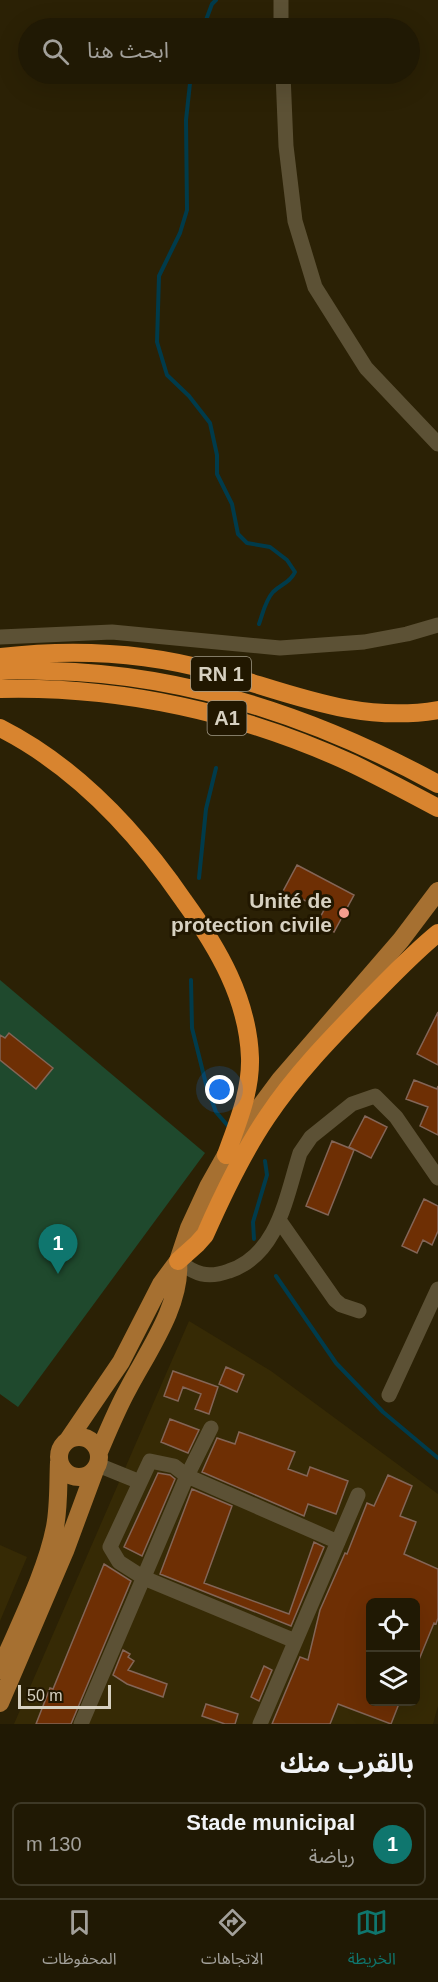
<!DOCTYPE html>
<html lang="ar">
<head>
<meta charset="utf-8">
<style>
  :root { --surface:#201904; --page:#28220e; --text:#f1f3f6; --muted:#a2a09a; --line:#3d3826; --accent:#0f766e }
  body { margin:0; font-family:Arial,"Noto Sans Arabic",sans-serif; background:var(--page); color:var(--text); direction:rtl }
  .controls { position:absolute; right:18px; bottom:18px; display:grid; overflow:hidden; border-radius:9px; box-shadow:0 6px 24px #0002 }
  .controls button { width:54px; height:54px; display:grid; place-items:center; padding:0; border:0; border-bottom:2px solid var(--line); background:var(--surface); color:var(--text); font:30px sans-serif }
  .scale { position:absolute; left:18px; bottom:15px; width:93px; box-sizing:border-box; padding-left:6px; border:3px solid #d7d1c1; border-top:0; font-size:16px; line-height:21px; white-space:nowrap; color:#d7d1c1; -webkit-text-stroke:4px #211700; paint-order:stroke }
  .you { position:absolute; left:220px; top:1090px; width:21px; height:21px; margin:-15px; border:4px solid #fff; border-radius:50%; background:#1a73e8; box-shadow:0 0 0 9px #1a73e833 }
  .badge { display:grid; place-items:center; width:39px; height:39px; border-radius:50%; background:var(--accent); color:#fff; font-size:20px; font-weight:700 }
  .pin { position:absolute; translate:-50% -50px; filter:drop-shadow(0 2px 3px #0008) }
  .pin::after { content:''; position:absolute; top:32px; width:21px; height:18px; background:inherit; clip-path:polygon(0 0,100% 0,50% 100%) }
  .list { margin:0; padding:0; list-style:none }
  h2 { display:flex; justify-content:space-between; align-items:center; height:78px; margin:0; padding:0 24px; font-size:26px }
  h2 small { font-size:20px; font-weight:400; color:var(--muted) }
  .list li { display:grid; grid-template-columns:39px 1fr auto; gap:18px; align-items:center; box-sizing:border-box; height:84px; margin:0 12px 12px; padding:0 12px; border:2px solid var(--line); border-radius:9px }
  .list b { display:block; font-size:22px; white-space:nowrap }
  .list p { margin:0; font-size:20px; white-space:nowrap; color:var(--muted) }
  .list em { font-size:20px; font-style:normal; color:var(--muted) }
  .icon { flex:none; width:33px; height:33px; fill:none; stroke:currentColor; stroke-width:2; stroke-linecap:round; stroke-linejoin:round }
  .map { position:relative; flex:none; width:438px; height:1724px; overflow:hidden; direction:ltr }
  .search { position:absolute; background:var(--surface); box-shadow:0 6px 24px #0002; left:18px; right:18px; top:18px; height:66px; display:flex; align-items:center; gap:15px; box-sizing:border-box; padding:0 21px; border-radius:33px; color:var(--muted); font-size:22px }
  .sheet { height:174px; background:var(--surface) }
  nav { display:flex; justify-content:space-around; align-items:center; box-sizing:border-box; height:84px; border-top:2px solid var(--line); background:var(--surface); font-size:16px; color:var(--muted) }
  nav a { display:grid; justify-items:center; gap:3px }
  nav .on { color:var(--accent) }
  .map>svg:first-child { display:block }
  .built { fill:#362a05; fill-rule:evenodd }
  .green { fill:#1f492d }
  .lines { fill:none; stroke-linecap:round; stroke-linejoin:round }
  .stream { stroke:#003b4b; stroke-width:4 }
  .building { fill:#6e2f04; stroke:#836557; stroke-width:1.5 }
  .minor { stroke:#5c5135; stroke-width:15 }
  .major { stroke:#a67031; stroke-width:18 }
  .highway { stroke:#d8842f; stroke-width:18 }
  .poi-dot { fill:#f59d8e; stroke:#211700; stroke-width:2 }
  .labels { text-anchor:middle; stroke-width:6; stroke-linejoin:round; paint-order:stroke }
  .shield { fill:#211700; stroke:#a09987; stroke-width:1.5 }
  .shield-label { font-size:20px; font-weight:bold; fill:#d7d1c1 }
  .poi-label { font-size:21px; font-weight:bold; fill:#d7d1c1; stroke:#211700; text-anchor:end }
</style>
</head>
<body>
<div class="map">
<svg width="438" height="1724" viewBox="0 0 438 1724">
  <rect width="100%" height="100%" fill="#2b2105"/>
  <path class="built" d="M189 1321 271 1371 438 1494V1706L433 1724H14ZM370 1602H416V1702H370Z
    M0 1545 27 1557 0 1621Z"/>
  <path class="green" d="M0 980 205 1153 18 1407 0 1394Z"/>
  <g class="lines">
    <path class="stream" d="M203 28 212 4 216 0
      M191 74 186 120 187 210 180 233 159 276 157 342 167 375 189 396 210 423 217 455V474L232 504 238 534 247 543 270 547 287 560 295 572C290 583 281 584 273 592 265 601 263 613 259 624
      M199 878 206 809 216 768
      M191 980 192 1028 207 1088 216 1112 228 1126
      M254 1239 253 1222 267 1175 265 1161
      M276 1276 336 1363 383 1412 438 1458"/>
  </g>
  <path class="building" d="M297 865 354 895 334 932 317 923 324 910 300 898 297 904 281 895Z
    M438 1012V1065L417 1054Z
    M9 1033 53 1068 36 1089 0 1060V1035L5 1038Z
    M414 1080 437 1089 438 1086V1135L420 1126 428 1107 406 1099Z
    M365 1116 387 1127 371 1158 349 1147Z
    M332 1141 354 1150 328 1215 306 1206Z
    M424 1199 438 1206V1231L432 1245 423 1240 417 1253 402 1246Z
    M226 1367 244 1375 237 1392 219 1384Z
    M173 1371 218 1387 209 1414 195 1409 201 1394 183 1387 178 1401 164 1396Z
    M170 1419 199 1430 188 1453 161 1442Z
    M239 1432 295 1452 288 1469 307 1476 310 1467 348 1481 336 1514 308 1504 304 1516 202 1472 217 1438 235 1444Z
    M158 1473 170 1475 175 1479 142 1556 124 1547Z
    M388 1475 412 1486 400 1516 416 1522 404 1554 438 1569V1618L436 1624 434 1623 416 1667V1602H370V1701H400L391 1724 338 1704 330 1724H272L300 1657 308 1660 320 1610 345 1553 347 1554 367 1503 374 1506Z
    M192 1489 232 1506 204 1583 289 1614 314 1542 324 1547 291 1626 160 1574Z
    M104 1564 131 1581 71 1724H36L50 1688 53 1689Z
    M123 1650 130 1654 128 1657 134 1661 128 1670 167 1684 163 1697 127 1684 113 1675Z
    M264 1666 272 1670 259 1701 251 1697Z
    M206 1704 238 1714 235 1724H225L202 1716Z"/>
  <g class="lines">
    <path class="minor" d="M281 28V0
      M283 74 286 146 295 221 315 287 366 368 438 444
      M0 637 112 632 280 648 364 642 407 634 438 625
      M279 1220 335 1300 341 1305 359 1311
      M178 1261C195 1274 207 1279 229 1271 278 1255 286 1197 300 1153L311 1137 352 1104 375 1096 396 1117 438 1178
      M389 1395 438 1289
      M98 1465 140 1482
      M295 1641 144 1578 119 1562 110 1547 150 1461 174 1466 187 1476 338 1542
      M81 1724 187 1476 211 1428
      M260 1724 358 1495"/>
    <path class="major" d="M59 1457a20 20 0 1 1 40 0a20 20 0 1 1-40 0Z
      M68 1440 121 1362 161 1284 178 1261 189 1228 208 1187 226 1155 250 1120 280 1080 401 940 438 891
      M99 1452C108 1431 117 1409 128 1389 148 1351 182 1304 178 1261
      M0 1670C18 1627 46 1573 55 1527 59 1506 58 1484 59 1462
      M0 1703 65 1551 95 1470"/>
    <path class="highway" d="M0 657C70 649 144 652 212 671 288 692 357 724 438 710
      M0 671C17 669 34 671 50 671 187 674 319 719 438 784
      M0 689C122 686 243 713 353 764 382 778 410 793 438 808
      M0 728C77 767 136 831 184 901 218 948 248 999 250 1058 251 1092 237 1124 226 1155
      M178 1261 197 1244 205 1235C223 1194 242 1154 267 1117 295 1075 330 1039 365 1003 389 979 412 954 438 933"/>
  </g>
  <circle class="poi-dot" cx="344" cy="913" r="6"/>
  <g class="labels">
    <g class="shield">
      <rect x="191" y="657" width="60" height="34" rx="4.5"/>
      <rect x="207.5" y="701" width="39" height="34" rx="4.5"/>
    </g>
    <g class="shield-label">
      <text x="221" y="681">RN 1</text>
      <text x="227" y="725">A1</text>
    </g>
    <g class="poi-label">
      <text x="332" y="908">Unité de<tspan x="332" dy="24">protection civile</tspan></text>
    </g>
  </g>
</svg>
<div class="controls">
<button><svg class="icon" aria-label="locate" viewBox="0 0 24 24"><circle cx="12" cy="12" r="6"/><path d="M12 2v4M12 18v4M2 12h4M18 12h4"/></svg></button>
<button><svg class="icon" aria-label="layers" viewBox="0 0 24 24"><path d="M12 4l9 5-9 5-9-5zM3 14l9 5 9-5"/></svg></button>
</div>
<div class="scale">50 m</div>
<div class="you"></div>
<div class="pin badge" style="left:58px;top:1274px">1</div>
<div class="search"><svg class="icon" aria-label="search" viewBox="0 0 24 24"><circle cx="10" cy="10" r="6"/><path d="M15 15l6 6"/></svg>ابحث هنا</div>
</div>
<section class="sheet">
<h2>بالقرب منك<small></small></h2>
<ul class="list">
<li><span class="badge">1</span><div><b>Stade municipal</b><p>رياضة</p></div><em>130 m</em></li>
</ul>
</section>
<nav>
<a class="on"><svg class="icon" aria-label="map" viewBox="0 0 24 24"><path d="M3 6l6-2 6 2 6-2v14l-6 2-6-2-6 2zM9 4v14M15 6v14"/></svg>الخريطة</a>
<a><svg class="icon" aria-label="directions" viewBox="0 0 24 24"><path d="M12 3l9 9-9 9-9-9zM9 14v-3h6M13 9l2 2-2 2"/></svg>الاتجاهات</a>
<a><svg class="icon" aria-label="saved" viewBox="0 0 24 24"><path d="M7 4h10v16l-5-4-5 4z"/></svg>المحفوظات</a>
</nav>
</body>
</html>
